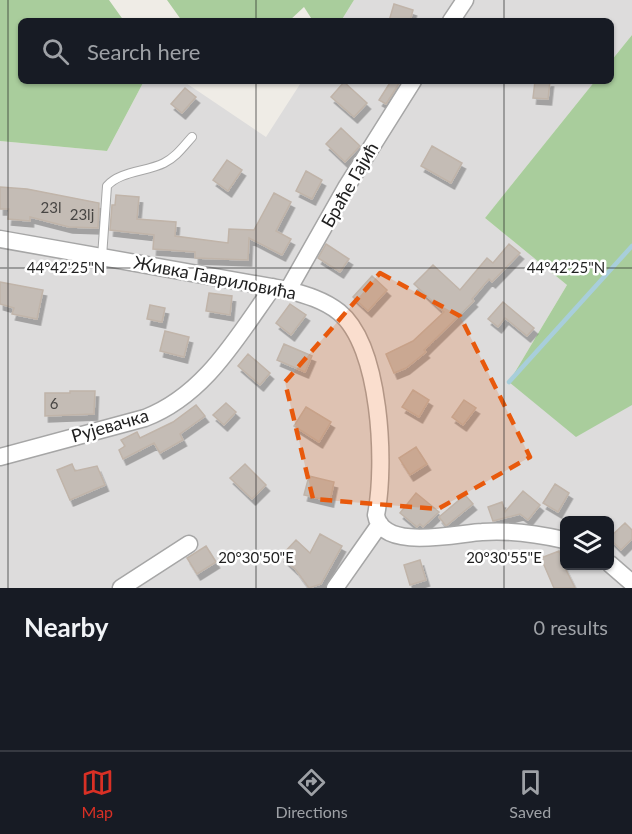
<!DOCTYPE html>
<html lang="en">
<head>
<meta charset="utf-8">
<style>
  :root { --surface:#171b24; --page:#242831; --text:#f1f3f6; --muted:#9ea1a6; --line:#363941; --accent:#d93025 }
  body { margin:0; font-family:Lato,sans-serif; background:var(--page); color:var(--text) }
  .controls { position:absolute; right:18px; bottom:18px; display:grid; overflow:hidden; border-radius:9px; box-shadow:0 2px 4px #0004 }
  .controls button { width:54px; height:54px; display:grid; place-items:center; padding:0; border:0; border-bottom:2px solid var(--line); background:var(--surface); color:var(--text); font:30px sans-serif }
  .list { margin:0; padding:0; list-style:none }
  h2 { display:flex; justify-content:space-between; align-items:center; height:78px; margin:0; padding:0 24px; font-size:26px }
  h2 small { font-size:20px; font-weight:400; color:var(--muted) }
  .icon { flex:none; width:33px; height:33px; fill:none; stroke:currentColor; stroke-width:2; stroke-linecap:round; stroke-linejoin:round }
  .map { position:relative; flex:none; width:632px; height:588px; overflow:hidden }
  .search { position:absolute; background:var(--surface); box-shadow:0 2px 4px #0004; left:18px; right:18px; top:18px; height:66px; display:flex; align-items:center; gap:15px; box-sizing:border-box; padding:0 21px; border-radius:9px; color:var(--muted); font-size:22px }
  .sheet { height:162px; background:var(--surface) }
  nav { display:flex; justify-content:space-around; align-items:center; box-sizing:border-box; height:84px; border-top:2px solid var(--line); background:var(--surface); font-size:16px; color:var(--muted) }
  nav a { display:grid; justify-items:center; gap:3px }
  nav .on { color:var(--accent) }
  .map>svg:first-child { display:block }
  .residential { fill:#dddcdc; fill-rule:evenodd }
  .forest { fill:#a9cd9c }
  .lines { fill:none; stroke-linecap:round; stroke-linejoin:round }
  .stream { stroke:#a8cedb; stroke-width:4.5 }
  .building { fill:#c4bcb5; stroke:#c0b4a9; stroke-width:1.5; filter:url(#shadow) }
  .lane-casing { stroke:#a6a6a6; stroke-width:10 }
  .street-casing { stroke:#a6a6a6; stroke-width:19 }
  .lane { stroke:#fff; stroke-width:8 }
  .street { stroke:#fff; stroke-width:16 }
  .marked { fill:#e8590c; fill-opacity:0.2; stroke:#e8590c; stroke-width:4.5; stroke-dasharray:12 8; stroke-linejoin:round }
  .ticks { fill:none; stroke:#1f1f1f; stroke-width:1.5; stroke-opacity:0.45 }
  .labels { text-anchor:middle; stroke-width:5; stroke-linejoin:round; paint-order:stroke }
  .number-label { font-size:15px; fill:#484644 }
  .street-label { font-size:18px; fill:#1f1f1f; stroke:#fff }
  .ticks-label { font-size:15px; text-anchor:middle; fill:#1f1f1f; stroke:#fff; stroke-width:5; stroke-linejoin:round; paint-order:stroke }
</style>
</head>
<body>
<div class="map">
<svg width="632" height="588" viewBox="0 0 632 588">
  <defs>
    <filter id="shadow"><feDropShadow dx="3.5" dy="6" stdDeviation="0" flood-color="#0004"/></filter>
  </defs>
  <rect width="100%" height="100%" fill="#efece6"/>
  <path class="residential" d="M354 0H632V35L611 61V21H341Z
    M144 81H183L266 137 302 81H595L485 218 567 285 509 382 632 402V588H0V141L107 151ZM564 520H610V566H564Z"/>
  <path class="forest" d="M0 0H109L124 21H21V81H144L107 151 0 141Z
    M167 0H354L341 21H313L304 7 289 21H182Z
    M632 35V405L576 437 509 382 567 285 485 218 595 81H611V61Z"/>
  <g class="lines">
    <path class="stream" d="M509 382 632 246"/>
  </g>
  <path class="building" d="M394 4 413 10 410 21H389Z
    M391 81 400 82 386 104 379 100Z
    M535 81H550L548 99 533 98Z
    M344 82 367 103 354 117 331 97Z
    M185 88 196 97 182 113 171 104Z
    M341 128 360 146 345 162 326 144Z
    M432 146 462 163 451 183 421 166Z
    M227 160 242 170 228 191 213 180Z
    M306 171 322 180 312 199 296 191Z
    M0 187 27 189 99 203 98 228 69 227 30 217V221L8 219 9 209H0Z
    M274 193 291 202 276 231 291 239 282 255 249 238 248 260 195 258V252L153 249 154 235 110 230 112 205H115L116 195 139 197 137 219 176 222 175 236 228 243 229 229 254 230Z
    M326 244 349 259 340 272 318 258Z
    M509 244 520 253 492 282 489 279 472 299 474 301 424 350 426 352 406 368 394 373 386 354 413 341 444 312 414 284 433 265 460 290 487 258 493 263Z
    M372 276 387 290 368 311 353 297Z
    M0 282 43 290 37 319 12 314 14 308 0 304Z
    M209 293 232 296 230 315 206 311Z
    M503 302 534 328 527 336 505 318 498 327 488 319Z
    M290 304 306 315 291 335 276 323Z
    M150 305 165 308 162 322 147 319Z
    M165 331 189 337 184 357 160 351Z
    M284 344 312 356 305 372 277 360Z
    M248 354 270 373 260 385 238 366Z
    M413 390 429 400 419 417 402 407Z
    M70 391H95L94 414 45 416V393H70Z
    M464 400 476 408 463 425 452 417Z
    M226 403 236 412 224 425 213 415Z
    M196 405 205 416 180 434 183 440 160 453 154 443 123 459 119 450 125 446 121 440 137 432 140 438 173 422Z
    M306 407 331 422 319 442 294 426Z
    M416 447 427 464 410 475 399 458Z
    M72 464 75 471 97 466 105 485 70 500 57 470Z
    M245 464 266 485 252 499 230 478Z
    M309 476 334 482 330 501 304 495Z
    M555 484 569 493 558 512 543 503Z
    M523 491 540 505 528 520 520 514 493 521 488 507 502 502 505 512Z
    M416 493 439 512 423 527 420 524 417 527 400 513Z
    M465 495 473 504 446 526 439 517Z
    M625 523 632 530V539L621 550 609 538Z
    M320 534 342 546 321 584 309 588 296 570 281 556 296 540 310 553Z
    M206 546 216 562 197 574 187 558Z
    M559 551 564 566 575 588H554L541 558Z
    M420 560 426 580 410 585 404 565Z"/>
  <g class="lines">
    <defs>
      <path id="lane" d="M102 257 107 186C120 171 146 172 164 163 176 157 183 147 192 137"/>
      <path id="street" d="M451 21 465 0
        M0 239 288 290C306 295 324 300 339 312 381 346 386 465 376 515 382 552 459 533 482 532 509 530 538 534 564 540
        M288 290 347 186 413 81
        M0 457 145 418C205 395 237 337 273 287
        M610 564 632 583
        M121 588 189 544
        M335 588 380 524"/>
    </defs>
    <use href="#lane" class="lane-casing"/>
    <use href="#street" class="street-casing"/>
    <use href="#lane" class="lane"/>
    <use href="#street" class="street"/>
  </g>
  <path class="marked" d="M380 273 460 316 530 457 438 509 313 499 285 382Z"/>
  <path class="ticks" d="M8 0V588M256 0V21M504 0V21M256 81V588M504 81V588M0 268H632"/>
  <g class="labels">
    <g class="number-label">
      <text x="51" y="213">23l</text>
      <text x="82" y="220">23lj</text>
      <text x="54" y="409">6</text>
    </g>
    <g class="street-label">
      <text transform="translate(350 185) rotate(-60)" y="6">Браће Гајић</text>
      <text transform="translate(215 278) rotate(11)" y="6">Живка Гавриловића</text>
      <text transform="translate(110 426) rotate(-16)" y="6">Рујевачка</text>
    </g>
  </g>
  <g class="ticks-label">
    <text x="66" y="273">44°42'25"N</text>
    <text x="566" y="273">44°42'25"N</text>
    <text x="256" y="563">20°30'50"E</text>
    <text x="504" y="563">20°30'55"E</text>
  </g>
</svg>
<div class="controls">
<button><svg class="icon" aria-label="layers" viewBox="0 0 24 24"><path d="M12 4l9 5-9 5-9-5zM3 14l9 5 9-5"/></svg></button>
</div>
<div class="search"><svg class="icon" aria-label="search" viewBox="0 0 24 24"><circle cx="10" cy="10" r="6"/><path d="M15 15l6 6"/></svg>Search here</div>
</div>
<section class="sheet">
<h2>Nearby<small>0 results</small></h2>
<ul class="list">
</ul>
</section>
<nav>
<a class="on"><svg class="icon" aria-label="map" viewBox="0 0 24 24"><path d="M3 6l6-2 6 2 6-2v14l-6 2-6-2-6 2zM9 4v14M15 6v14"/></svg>Map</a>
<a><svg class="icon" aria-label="directions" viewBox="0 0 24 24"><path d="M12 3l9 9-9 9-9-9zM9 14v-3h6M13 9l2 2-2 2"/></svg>Directions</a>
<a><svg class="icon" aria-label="saved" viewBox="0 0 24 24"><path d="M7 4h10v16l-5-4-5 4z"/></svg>Saved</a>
</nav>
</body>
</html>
